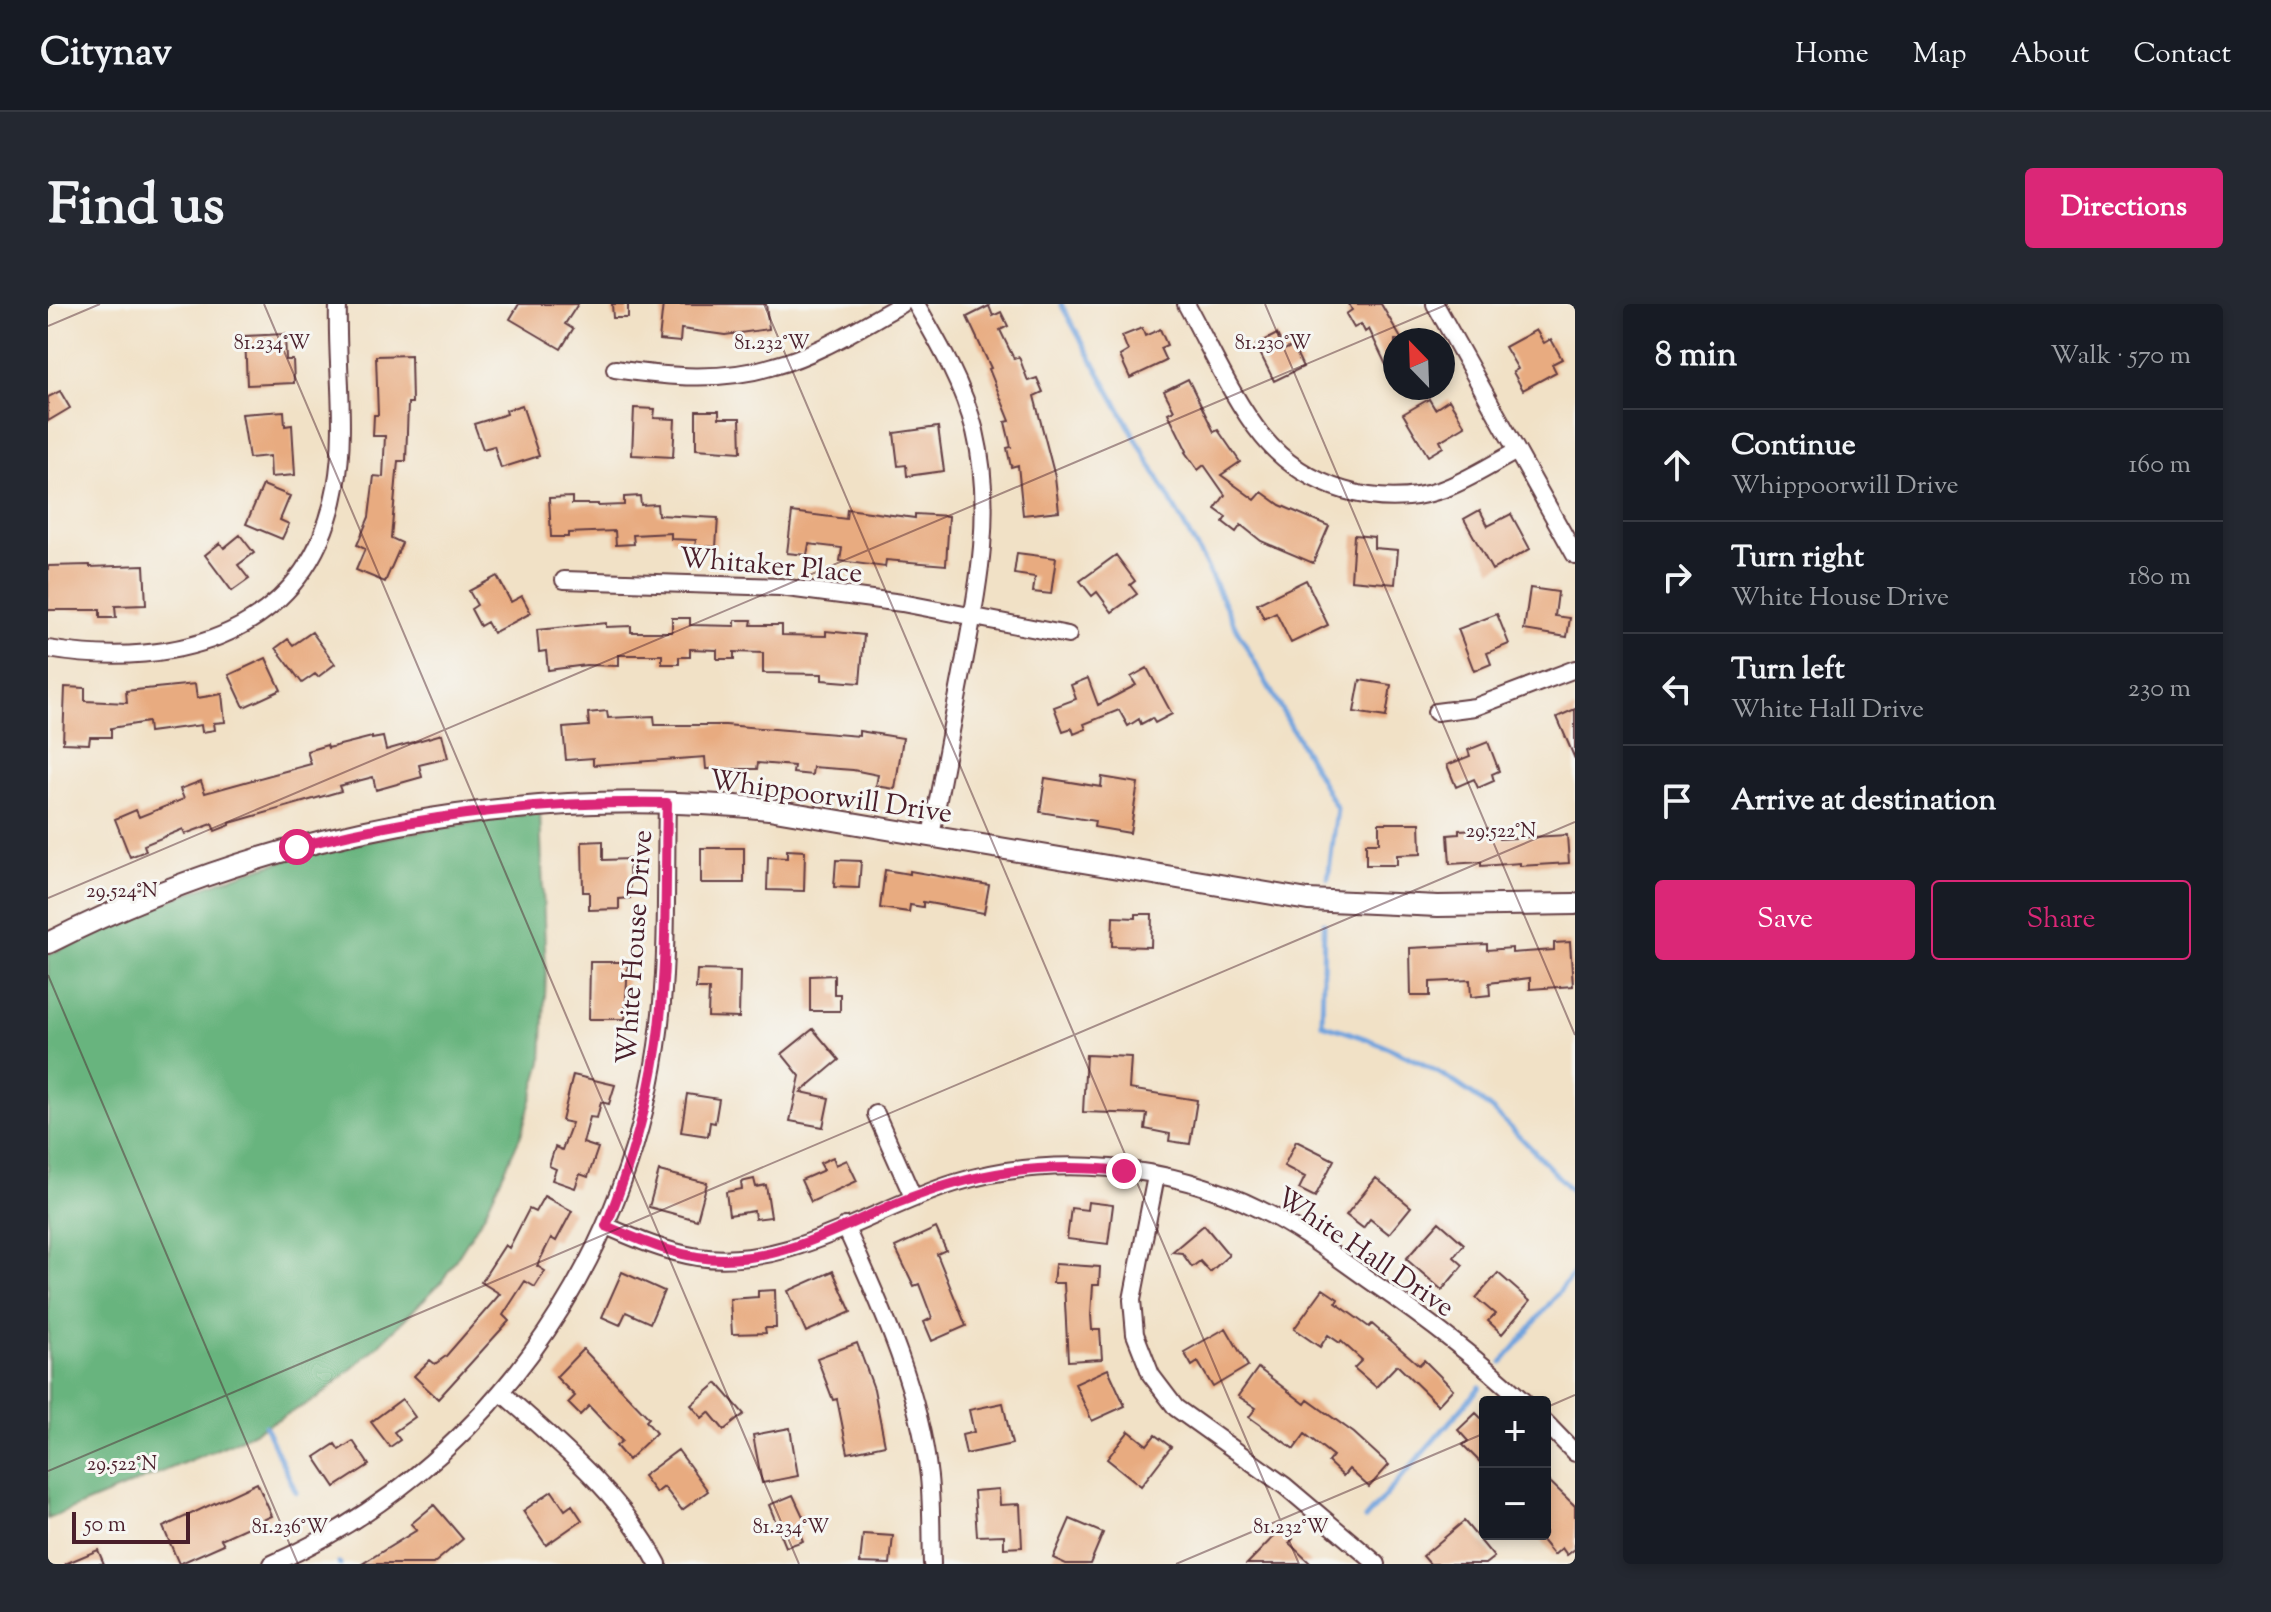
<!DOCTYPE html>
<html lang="en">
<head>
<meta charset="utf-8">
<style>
  :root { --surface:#171b24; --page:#242831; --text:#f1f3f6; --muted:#9ea1a6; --line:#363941; --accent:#db2777 }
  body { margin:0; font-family:"Sorts Mill Goudy",serif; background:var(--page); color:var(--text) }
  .controls { position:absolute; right:24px; bottom:24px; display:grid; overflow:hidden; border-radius:8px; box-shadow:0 4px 12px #0003 }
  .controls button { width:72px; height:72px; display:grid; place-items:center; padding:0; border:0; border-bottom:2px solid var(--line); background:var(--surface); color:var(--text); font:40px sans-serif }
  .compass { position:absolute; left:1335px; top:24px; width:72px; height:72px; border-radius:50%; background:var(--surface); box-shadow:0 4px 12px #0003; rotate:337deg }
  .scale { position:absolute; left:24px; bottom:20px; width:118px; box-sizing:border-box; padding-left:8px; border:4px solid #4a1f2b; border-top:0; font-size:22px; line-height:28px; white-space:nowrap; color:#4a1f2b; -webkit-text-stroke:6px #f6f6f2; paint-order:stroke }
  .stop { position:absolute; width:24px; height:24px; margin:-18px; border:6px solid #db2777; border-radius:50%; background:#fff }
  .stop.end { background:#db2777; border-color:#fff; box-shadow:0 2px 8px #0008 }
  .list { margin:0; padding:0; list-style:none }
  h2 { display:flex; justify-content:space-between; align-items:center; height:104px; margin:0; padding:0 32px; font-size:34px }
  h2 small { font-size:26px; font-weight:400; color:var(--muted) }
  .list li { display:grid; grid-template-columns:52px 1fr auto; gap:24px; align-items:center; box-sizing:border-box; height:112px; padding:0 32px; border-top:2px solid var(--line) }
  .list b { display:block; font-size:30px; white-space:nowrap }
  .list p { margin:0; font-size:26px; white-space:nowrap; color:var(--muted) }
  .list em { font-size:26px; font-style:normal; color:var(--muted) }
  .actions { display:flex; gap:16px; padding:24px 32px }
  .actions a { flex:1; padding:18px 0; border:2px solid var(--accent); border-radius:8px; text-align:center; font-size:28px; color:var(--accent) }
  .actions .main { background:var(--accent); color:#fff }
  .icon { flex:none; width:44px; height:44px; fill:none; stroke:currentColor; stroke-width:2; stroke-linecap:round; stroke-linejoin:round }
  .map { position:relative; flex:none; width:1527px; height:1260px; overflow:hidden; border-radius:8px }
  header { display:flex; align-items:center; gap:48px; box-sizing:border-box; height:112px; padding:0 40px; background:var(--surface); border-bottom:2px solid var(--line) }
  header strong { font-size:38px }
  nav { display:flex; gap:44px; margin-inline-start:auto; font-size:28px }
  .intro { display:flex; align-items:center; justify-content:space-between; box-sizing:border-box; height:192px; padding:0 48px }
  h1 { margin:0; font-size:56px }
  .button { padding:20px 36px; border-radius:8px; background:var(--accent); color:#fff; font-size:28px; font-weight:700 }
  main { display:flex; gap:48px; padding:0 48px }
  aside { flex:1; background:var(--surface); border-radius:8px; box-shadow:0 4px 12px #0003 }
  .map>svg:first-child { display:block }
  .forest { fill:#67b47e; stroke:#586a54; stroke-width:2 }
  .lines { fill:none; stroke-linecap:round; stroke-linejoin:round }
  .stream { stroke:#71a3dd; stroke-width:5 }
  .building { fill:#e8ab80 }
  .minor-casing { stroke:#633c42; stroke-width:20 }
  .tertiary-casing { stroke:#633c42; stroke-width:24 }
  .minor { stroke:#fff; stroke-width:16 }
  .tertiary { stroke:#fff; stroke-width:20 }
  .route { stroke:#db2777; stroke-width:10 }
  .ticks { fill:none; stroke:#4a1f2b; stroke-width:2; stroke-opacity:0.45 }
  .labels { text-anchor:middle; stroke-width:6; stroke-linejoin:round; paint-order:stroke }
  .street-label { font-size:28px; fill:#4a1f2b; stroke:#f6f6f2 }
  .ticks-label { font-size:20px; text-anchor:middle; fill:#4a1f2b; stroke:#f6f6f2; stroke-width:6; stroke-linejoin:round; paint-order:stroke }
</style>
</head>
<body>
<header>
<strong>Citynav</strong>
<nav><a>Home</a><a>Map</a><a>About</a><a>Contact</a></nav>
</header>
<div class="intro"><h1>Find us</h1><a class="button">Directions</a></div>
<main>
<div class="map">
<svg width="1527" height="1260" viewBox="0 0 1527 1260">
  <rect width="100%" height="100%" fill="#f6f6f2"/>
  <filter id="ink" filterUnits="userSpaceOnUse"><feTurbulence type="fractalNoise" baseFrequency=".0125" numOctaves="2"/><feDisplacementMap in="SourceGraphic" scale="16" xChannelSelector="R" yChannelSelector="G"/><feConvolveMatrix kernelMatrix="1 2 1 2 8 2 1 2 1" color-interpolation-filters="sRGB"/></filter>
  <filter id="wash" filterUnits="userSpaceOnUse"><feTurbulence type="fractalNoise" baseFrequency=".006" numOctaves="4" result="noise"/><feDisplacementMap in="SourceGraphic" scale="32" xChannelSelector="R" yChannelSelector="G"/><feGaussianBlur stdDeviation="1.8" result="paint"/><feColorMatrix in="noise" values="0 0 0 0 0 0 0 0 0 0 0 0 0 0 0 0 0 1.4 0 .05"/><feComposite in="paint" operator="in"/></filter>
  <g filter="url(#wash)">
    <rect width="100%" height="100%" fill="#f1e1c6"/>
    <path class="forest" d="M492 508 498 670 494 758 473 831 436 911 394 977 331 1041 270 1094 191 1136 0 1215V651C77 614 156 579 239 556 322 533 408 522 492 508Z"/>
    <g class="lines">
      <path class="stream" d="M1013 0 1156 257 1189 326 1289 505 1280 575
        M1276 619 1274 720C1328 736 1380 758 1425 791 1463 819 1494 857 1527 890
        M1454 1059 1527 968
        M217 1122 248 1188
        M1317 1215 1432 1083
        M291 1259 292 1260"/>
    </g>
    <g id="blocks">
      <path class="building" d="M471 0H530L517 20 525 25 513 45 462 15Z
        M564 0H580V14H565Z
        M615 0H718L721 25 677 31 633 25 632 38 611 36Z
        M1301 0H1333L1354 36H1347V80L1321 25 1317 28 1313 20 1306 24 1298 10 1304 6Z
        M941 2 945 12 953 8 960 22 952 26 966 55 971 53 980 77 989 74 995 88 986 92 1007 173 1011 207 975 211 970 161 963 163 959 144 963 143 957 118 962 117 941 65 943 64 919 13Z
        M1094 24 1097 32 1112 25 1119 41 1112 44 1118 57 1082 74 1072 52 1080 47 1074 32Z
        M1488 26 1496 39 1503 35 1514 55 1504 60 1508 68 1475 86 1465 68 1470 65 1457 43Z
        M237 30 238 56H245L246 79 199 81 197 32Z
        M1229 30 1236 46 1245 42 1255 63 1226 77 1208 41Z
        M363 51 364 99H360L358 157H350L343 234 354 239 337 278 308 266 317 245 309 241 321 213 326 172 335 173 337 132H325L326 111H330L328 52Z
        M1140 75 1166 128 1170 126 1192 158 1173 171 1207 196 1214 188 1232 201 1281 222 1265 259 1213 237 1193 221 1188 228 1175 218 1178 213 1167 205 1177 191 1156 161 1150 166 1137 148 1139 147 1120 109 1126 106 1116 87Z
        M12 87 22 104 0 117V93Z
        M1381 95 1387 105 1401 96 1417 122 1392 137 1395 143 1380 152 1355 110Z
        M474 101 491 152 453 164 446 142 435 145 426 120 459 110 458 106Z
        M586 104 607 105 606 114 627 115 625 153 584 151Z
        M236 107 237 122 244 121 247 171 223 173 222 152 201 154 194 110Z
        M648 107H671V114H692L693 148 648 145Z
        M890 123 896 167 859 172 858 161 850 162 846 129Z
        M215 181 242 192 232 216 241 220 234 235 198 220Z
        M592 192 593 201 609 200 610 211 670 214 668 243 647 242 648 236 623 235V229L585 231 586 240 568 241 567 227 520 229V233H503L501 194 524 193V200H550V202L576 201V193Z
        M799 205 867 214V210L901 212 898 261 838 256 837 263 792 257 794 244 761 240 759 251 739 249 744 208 798 215Z
        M1432 206 1440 222 1463 210 1482 245 1444 266 1416 215Z
        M192 231 206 249 190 261 201 275 184 287 157 251 172 239 176 244Z
        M1306 231 1326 233V244L1350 246 1347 280 1303 276Z
        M969 249 1008 254 1003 290 985 288 987 273 966 270Z
        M1068 251 1087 277 1082 281 1089 290 1064 308 1049 288 1044 292 1032 277Z
        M42 261V263L96 261 98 301 67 302 68 314H52V306H0V262Z
        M449 272 463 298 474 292 483 309 445 329 439 318 432 322 423 305 429 301 421 287Z
        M1258 276 1280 321 1243 339 1228 309 1216 315 1209 300Z
        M1482 284 1510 288 1507 312 1522 314 1519 333 1476 326Z
        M1449 310 1461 340 1439 349 1443 360 1426 367 1410 325Z
        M624 314H642V321L687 322V316H704L703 321H734V331L778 332V327L816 331 812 379 774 376V370L715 369V349L686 348V355H669V346L642 345V353H631V360H614V351H571V362L538 361 500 366 498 347 491 348 489 326 558 319V323L583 322V328H624Z
        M264 328 287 360 270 373 267 370 254 379 228 344 240 335 245 341Z
        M218 354 233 386 196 403 181 371Z
        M1099 364 1124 410 1107 419 1104 414 1093 420 1091 415 1080 422 1071 406 1036 420 1038 425 1026 430 1024 424 1015 427 1006 403 1028 395 1023 381 1040 374 1050 401 1088 381 1083 373Z
        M1312 376 1343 381 1338 413 1306 408Z
        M147 380 149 394 174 390 177 418 166 419 167 426 154 428 153 421 101 428 100 418 63 424V433H42L41 440 15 439 17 383 37 384V397L79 399 78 387Z
        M1527 405V455L1509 413Z
        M559 407 560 414 606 412 607 421H677L811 432V427L855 434 847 485 828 482 830 471 805 466 765 463 764 471 745 469 746 462 710 459 709 465H658L657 453 545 461V454L518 456 515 424 541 422 540 409Z
        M394 430 400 454 371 461 374 473 328 486 325 473 291 482 293 487 182 519V521L167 527 164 520 137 530 135 525 96 541 98 547 82 553 67 515 88 506 91 513 136 495 132 485 153 477 157 489 263 460 259 447 279 441 280 444 324 433V435L335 433 338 446Z
        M1440 438 1451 467 1444 470 1446 477 1430 484 1426 475 1408 483 1399 461 1422 452 1420 446Z
        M1054 473 1090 479 1082 529 1046 523 1047 517 992 508 997 474 1053 483Z
        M1331 519H1372L1373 550 1349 551V561H1318V539H1331Z
        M1450 524 1451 535 1519 531 1521 559 1472 562V559L1433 562V558L1402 560 1400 531 1411 530V526Z
        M555 537V556L581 555 582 594 571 595V605L541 606V588H535L534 538Z
        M653 544H696V579H653Z
        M739 546 757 547 756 587 719 586 720 553 739 554Z
        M788 556 813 557 811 584 786 583Z
        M837 566 862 570V567L941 581 936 609 875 598V603L862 601 861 608 832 604Z
        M1088 610H1104L1103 643 1064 642 1065 613 1088 614Z
        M1522 638 1525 682 1482 685V674L1441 679 1442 691 1423 693 1422 676 1382 678V692H1363L1362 644 1439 640V646L1464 644V649L1506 646V639Z
        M542 658H580L577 715H541Z
        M649 666 692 667 691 714 660 713 661 685H648Z
        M786 671V690H792V707H762V672Z
        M765 725 791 756 753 788 781 794 775 823 742 817 752 772 734 750Z
        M1038 751 1083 753 1081 785 1149 796 1142 840 1121 837 1122 830 1097 825 1099 810 1035 808Z
        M525 771 567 781 561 800 553 798 549 814 542 813 535 839 550 844 540 873 532 870 527 884 504 876 508 865 501 862 507 843 514 846 524 819 514 817Z
        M639 790 671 795 667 819 662 818 660 832 633 828Z
        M1248 837 1286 856 1267 893 1251 885 1257 873 1236 862Z
        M785 853 788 861 799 856 809 877 763 898 753 876 776 866 772 859Z
        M611 867 659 879 649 916 601 903Z
        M1328 874 1363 903 1341 930 1322 915 1315 924 1298 911Z
        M706 875 708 883 718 881 723 913 707 915 706 907 681 911 678 888 694 885 693 878Z
        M496 892 524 907 508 937 503 934 489 962 497 967 487 983 477 977 455 1011 461 1017 390 1095 366 1072 382 1056 387 1060 398 1052 452 990 433 978 457 941 461 944 481 905 487 908Z
        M1040 898 1065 901 1060 940 1019 935 1023 904 1039 906Z
        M1391 918 1416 940 1406 953 1415 961 1394 986 1358 955Z
        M1156 921 1181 951 1162 968 1152 957 1144 963 1134 949 1124 948Z
        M888 924 898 946 889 950 918 1022 884 1037 876 1018 884 1014 871 980 866 982 847 943Z
        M1007 960 1052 963 1051 981H1045L1043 1011 1044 1026H1052L1054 1055 1020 1057 1016 979H1005Z
        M785 967 803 1008 758 1028 740 987Z
        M574 968 616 987 602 1019 578 1008 572 1021 554 1013Z
        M1450 969 1482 997 1454 1030 1440 1017 1447 1010 1428 994Z
        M1275 985 1290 995 1288 999 1321 1023 1324 1020 1371 1061 1376 1056 1405 1085 1390 1101 1349 1061 1328 1083 1306 1064 1314 1056 1293 1037 1292 1039 1280 1031 1272 1043 1246 1025Z
        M727 986 728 1024H717L718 1029 684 1030 682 995 710 993V987Z
        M1178 1024 1200 1062 1165 1083 1150 1058 1144 1062 1136 1048Z
        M809 1039 826 1085 837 1141 800 1149 789 1095 785 1096 769 1054Z
        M535 1045 601 1114 598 1117 608 1129 580 1156 568 1142 574 1137 541 1102 532 1111 520 1099 527 1092 508 1073Z
        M1210 1064 1257 1100 1260 1096 1306 1129 1341 1161 1321 1183 1301 1165 1295 1172 1280 1158 1285 1152 1257 1130 1246 1145 1201 1113 1208 1104 1190 1092Z
        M1060 1065 1077 1102 1044 1117 1027 1080Z
        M669 1079 696 1110 676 1126 661 1108 654 1114 643 1101Z
        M354 1095 367 1113 346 1128 352 1136 342 1143 323 1118Z
        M955 1099 964 1140 918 1150 914 1131 926 1128 921 1106Z
        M1428 1109 1437 1118V1163L1415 1141 1420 1137 1410 1126Z
        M742 1124 750 1172 714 1179 705 1131Z
        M1081 1127 1099 1141 1107 1131 1123 1143 1093 1182 1059 1155Z
        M305 1137 321 1161 287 1183 267 1153 287 1140 291 1146Z
        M630 1146 660 1187 634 1206 616 1183 608 1189 595 1172Z
        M1497 1173 1527 1202V1245L1519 1251 1514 1244 1506 1251 1489 1230H1497Z
        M209 1179 224 1212 173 1235 176 1240 131 1260 115 1223Z
        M951 1185 952 1201 972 1200 974 1243 956 1244V1231L929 1232 926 1187Z
        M504 1187 517 1206 524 1201 534 1216 498 1241 475 1207Z
        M745 1191 758 1219 749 1223 755 1237 738 1243 721 1201Z
        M386 1201 415 1235 385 1260H314L369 1226 363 1220Z
        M1022 1215 1055 1229 1042 1260H1018L1005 1254Z
        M1416 1217 1446 1253 1437 1260H1382L1375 1252Z
        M1234 1224 1245 1235 1241 1239 1263 1260H1199Z
        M815 1230 845 1232 842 1260 812 1259Z
        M50 1246 56 1260H17Z"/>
    </g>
  </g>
  <g filter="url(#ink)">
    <use href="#blocks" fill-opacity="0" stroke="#633c42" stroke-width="2"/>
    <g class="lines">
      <defs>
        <path id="minor" d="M868 0C892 41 915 81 927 127 946 207 930 285 915 364 904 420 894 476 883 532
          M1138 0C1162 43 1184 95 1215 133 1256 183 1330 207 1393 186 1419 177 1444 160 1469 147
          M1387 0 1527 251
          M567 65C621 73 673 78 726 62 771 50 813 22 854 0
          M516 276 732 283 854 299 1020 331
          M0 345C130 367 262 329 288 183 299 124 288 60 290 0
          M1388 408 1427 403 1527 365
          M828 810 865 893
          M1108 872 1084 996 1087 1030 1103 1071 1128 1104 1237 1182 1329 1260
          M558 922C588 935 618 948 650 953 741 966 823 905 907 879 1005 849 1122 860 1213 906 1253 925 1288 953 1324 978 1378 1015 1429 1054 1476 1098
          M797 922C834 1004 871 1083 881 1173 884 1202 883 1231 884 1260
          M453 1088C511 1140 573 1190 610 1260
          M1497 1118 1527 1149
          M224 1260C433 1167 576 966 609 742 621 662 617 579 619 499"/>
        <path id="tertiary" d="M0 639C223 526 473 480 721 505L1260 596 1390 602 1527 600"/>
      </defs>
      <use href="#minor" class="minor-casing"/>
      <use href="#tertiary" class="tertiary-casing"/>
      <use href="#minor" class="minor"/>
      <use href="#tertiary" class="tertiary"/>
    </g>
  </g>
  <g class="lines" filter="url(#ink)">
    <path class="route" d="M249 543C371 511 493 497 619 499 617 578 620 660 609 739 600 802 582 863 558 922 596 938 634 955 675 955 739 955 792 923 849 899 926 868 994 858 1076 867"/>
  </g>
  <path class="ticks" d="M216 0 751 1260M716 0 1251 1260M1217 0 1527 731M0 22 52 0M0 594 1400 0M0 671 250 1260M1497 1104 1527 1091M0 1167 1527 518M1128 1260 1437 1129"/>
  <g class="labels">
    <g class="street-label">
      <text transform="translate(723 260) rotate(5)" y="10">Whitaker Place</text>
      <text transform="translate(783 491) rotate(8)" y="10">Whippoorwill Drive</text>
      <text transform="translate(585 643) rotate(-86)" y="10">White House Drive</text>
      <text transform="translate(1318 947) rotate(34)" y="10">White Hall Drive</text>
    </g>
  </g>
  <g class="ticks-label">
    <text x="224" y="45">81.234°W</text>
    <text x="724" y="45">81.232°W</text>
    <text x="1225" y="45">81.230°W</text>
    <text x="1453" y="533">29.522°N</text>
    <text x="74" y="593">29.524°N</text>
    <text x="74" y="1166">29.522°N</text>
    <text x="242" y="1229">81.236°W</text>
    <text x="743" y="1229">81.234°W</text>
    <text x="1243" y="1229">81.232°W</text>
  </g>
</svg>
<div class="controls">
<button>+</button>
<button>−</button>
</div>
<svg class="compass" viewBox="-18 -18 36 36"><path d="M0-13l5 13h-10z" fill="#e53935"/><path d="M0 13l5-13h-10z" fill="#9ea1a6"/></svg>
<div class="scale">50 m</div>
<div class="stop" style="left:249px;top:543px"></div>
<div class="stop end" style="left:1076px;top:867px"></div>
</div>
<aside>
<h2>8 min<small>Walk · 570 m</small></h2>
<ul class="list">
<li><svg class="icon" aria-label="ahead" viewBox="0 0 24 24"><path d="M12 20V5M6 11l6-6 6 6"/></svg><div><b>Continue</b><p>Whippoorwill Drive</p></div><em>160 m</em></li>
<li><svg class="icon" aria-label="right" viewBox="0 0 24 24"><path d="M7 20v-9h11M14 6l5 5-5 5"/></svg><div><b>Turn right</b><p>White House Drive</p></div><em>180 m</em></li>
<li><svg class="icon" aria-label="left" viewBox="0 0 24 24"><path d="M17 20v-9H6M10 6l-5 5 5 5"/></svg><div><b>Turn left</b><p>White Hall Drive</p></div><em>230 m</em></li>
<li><svg class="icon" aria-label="arrive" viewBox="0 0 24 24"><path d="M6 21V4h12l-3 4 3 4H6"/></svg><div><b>Arrive at destination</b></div></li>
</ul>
<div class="actions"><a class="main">Save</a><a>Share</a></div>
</aside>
</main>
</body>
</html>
